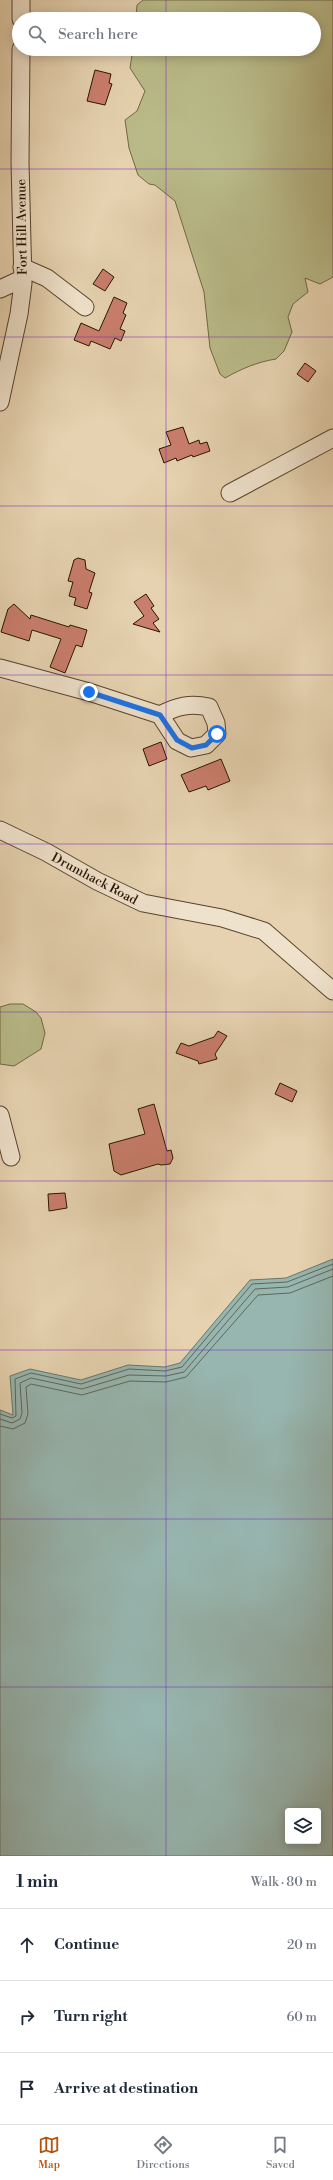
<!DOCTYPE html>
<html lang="en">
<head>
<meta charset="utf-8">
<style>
  :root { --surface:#fff; --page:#f6f6f7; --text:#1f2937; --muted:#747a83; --line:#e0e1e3; --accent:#b45309 }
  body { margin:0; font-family:"Libre Bodoni",serif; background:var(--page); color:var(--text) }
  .controls { position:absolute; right:12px; bottom:12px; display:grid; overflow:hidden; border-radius:4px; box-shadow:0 2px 10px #0003 }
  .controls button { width:36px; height:36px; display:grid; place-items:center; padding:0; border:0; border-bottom:1px solid var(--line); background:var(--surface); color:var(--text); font:20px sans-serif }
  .stop { position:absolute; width:12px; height:12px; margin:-9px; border:3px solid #1a73e8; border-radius:50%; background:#fff }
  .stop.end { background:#1a73e8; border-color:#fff; box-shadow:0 1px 4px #0008 }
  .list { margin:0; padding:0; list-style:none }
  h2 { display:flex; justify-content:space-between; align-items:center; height:52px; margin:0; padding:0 16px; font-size:17px }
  h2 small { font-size:13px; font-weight:400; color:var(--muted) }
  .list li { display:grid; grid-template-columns:26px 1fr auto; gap:12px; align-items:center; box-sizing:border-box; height:72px; padding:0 16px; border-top:1px solid var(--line) }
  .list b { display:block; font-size:15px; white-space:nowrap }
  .list em { font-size:13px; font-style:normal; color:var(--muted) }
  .icon { flex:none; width:22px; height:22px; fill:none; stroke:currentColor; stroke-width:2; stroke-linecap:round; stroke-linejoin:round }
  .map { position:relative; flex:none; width:333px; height:1856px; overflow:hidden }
  .search { position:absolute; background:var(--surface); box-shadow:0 2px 10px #0003; left:12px; right:12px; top:12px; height:44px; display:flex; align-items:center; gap:10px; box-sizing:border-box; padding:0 14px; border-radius:22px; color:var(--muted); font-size:15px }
  .sheet { height:268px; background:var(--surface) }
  nav { display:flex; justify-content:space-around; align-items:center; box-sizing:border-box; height:56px; border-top:1px solid var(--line); background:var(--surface); font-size:11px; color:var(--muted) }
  nav a { display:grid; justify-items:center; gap:2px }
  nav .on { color:var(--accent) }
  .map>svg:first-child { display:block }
  .green { fill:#b9ba88; stroke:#706844 }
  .water { fill:#97b6b0; stroke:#6b766a; fill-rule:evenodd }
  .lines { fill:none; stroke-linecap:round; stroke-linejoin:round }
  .shore { stroke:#606658; stroke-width:1 }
  .building { fill:#ca7e6d; stroke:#281500 }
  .minor-casing { stroke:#58442c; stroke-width:19 }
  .minor { stroke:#efe2cc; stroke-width:17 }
  .route { stroke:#1a73e8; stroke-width:5 }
  .grid { fill:none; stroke:#7b2cbf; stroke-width:1; stroke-opacity:0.55 }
  .labels { text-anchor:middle; stroke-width:3; stroke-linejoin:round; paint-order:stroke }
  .street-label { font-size:13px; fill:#281500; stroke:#efe2cc }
</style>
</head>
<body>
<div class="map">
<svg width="333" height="1856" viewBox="0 0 333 1856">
  <rect width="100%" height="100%" fill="#e6d2b0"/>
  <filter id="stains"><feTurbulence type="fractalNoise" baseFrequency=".005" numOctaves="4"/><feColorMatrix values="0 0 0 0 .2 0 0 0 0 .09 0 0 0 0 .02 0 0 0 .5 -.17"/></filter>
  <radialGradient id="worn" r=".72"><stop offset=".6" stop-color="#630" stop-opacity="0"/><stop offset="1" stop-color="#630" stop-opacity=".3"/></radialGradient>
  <path class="green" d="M143 0H333V277L320 284 305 278 308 292 293 304 288 317 292 332 284 351 276 359C257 362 241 369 225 378L220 374 210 348 204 292 175 201 155 185 149 184 138 175 129 148 125 120 137 111 145 91 130 68 133 49H314V19H136L137 5Z
    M10 1004H23L36 1012 41 1018 45 1033 41 1049 14 1066 0 1064V1007Z"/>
  <path class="water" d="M333 1259V1856H0V1410L13 1415 10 1376 30 1369 81 1380 128 1365 165 1367 180 1363 250 1280 286 1278ZM288 1811H318V1841H288Z"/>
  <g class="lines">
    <path class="shore" d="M0 1414 12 1418 16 1416 15 1379 31 1373 81 1384 129 1369 165 1371 182 1367 252 1284 287 1282 333 1264
      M0 1419 12 1423 20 1419 22 1413 20 1383 31 1378 82 1389 129 1375 166 1376 184 1372 255 1289 288 1287 333 1269
      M0 1426 13 1429 25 1423 28 1414 26 1387 31 1384 82 1395 130 1381 166 1382 186 1377 258 1295 290 1293 333 1276"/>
  </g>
  <path class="building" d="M95 70 111 74 109 83 112 84 105 105 87 101Z
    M103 269 114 277 105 291 93 284Z
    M114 297 127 303 123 313 126 315 120 329 125 331 121 341 115 338 110 349 91 341 89 346 74 340 81 323 99 331Z
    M305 363 316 371 308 382 297 374Z
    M183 427 189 444 199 440 200 444 207 442 210 451 193 457 192 455 177 461 176 458 164 463 159 449 171 445 166 432Z
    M78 558 85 560 86 569 95 573 89 592 92 593 87 609 74 605 76 598 69 596 73 582 68 581 74 560Z
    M146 594 154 606 151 608 159 619 153 623 160 632 133 624 144 616 134 602Z
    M14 604 30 619 31 615 69 627 70 625 87 630 82 647 76 645 65 673 50 667 61 639 32 630 29 641 1 632 8 609Z
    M161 742 167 759 149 766 143 749Z
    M221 759 230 781 208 790 206 786 189 792 181 775Z
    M218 1031 227 1036 215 1054 217 1059 199 1064 198 1061 176 1053 181 1043 189 1046 214 1037Z
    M280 1083 297 1091 292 1102 275 1094Z
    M154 1104 167 1151 171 1150 173 1158 170 1164 161 1165 158 1164 121 1175 114 1171 109 1144 145 1134 138 1109Z
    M65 1193 67 1208 49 1211 48 1194Z"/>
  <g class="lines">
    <defs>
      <path id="minor" d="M21 19V0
        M22 267 47 278 85 307
        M0 289 22 279
        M0 402 19 314 23 283 20 162 21 49
        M230 493 333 438
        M0 668 89 692 160 715 177 741 191 748 206 745 217 734 216 723 209 707C190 703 177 706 160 715
        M0 830 46 852 97 881 143 903 222 918 264 931 333 991
        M0 1115 11 1157"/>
    </defs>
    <use href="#minor" class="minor-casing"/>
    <use href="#minor" class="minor"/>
  </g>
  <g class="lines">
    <path class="route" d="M89 692 160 715 177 740 192 748 206 745 217 734"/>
  </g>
  <path class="grid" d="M166 0V19M166 49V1856M0 169H333M0 337H333M0 506H333M0 675H333M0 844H333M0 1012H333M0 1181H333M0 1350H333M0 1519H333M0 1687H333"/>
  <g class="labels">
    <g class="street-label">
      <text transform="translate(21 227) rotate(-91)" y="5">Fort Hill Avenue</text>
      <text transform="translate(95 878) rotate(28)" y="5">Drumhack Road</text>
    </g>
  </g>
  <rect width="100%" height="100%" filter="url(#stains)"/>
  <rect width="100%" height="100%" fill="url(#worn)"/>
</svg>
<div class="controls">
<button><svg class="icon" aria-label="layers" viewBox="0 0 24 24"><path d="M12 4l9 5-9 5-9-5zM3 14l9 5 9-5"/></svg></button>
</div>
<div class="stop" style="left:217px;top:734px"></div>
<div class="stop end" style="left:89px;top:692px"></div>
<div class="search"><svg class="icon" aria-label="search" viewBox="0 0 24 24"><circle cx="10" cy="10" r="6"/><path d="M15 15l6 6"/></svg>Search here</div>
</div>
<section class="sheet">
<h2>1 min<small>Walk · 80 m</small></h2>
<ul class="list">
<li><svg class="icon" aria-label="ahead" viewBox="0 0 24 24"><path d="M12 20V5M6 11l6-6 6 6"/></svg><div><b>Continue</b></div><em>20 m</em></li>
<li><svg class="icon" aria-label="right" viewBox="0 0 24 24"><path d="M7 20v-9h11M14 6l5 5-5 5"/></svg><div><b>Turn right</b></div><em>60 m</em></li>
<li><svg class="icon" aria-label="arrive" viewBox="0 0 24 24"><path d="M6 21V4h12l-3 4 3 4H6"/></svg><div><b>Arrive at destination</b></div></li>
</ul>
</section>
<nav>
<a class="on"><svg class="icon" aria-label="map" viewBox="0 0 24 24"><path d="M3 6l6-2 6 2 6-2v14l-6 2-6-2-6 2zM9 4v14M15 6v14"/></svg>Map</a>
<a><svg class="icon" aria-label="directions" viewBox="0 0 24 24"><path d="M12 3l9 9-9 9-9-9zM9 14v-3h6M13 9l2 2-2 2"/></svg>Directions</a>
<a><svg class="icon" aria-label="saved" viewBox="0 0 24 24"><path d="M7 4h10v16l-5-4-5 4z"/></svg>Saved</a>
</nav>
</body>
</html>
